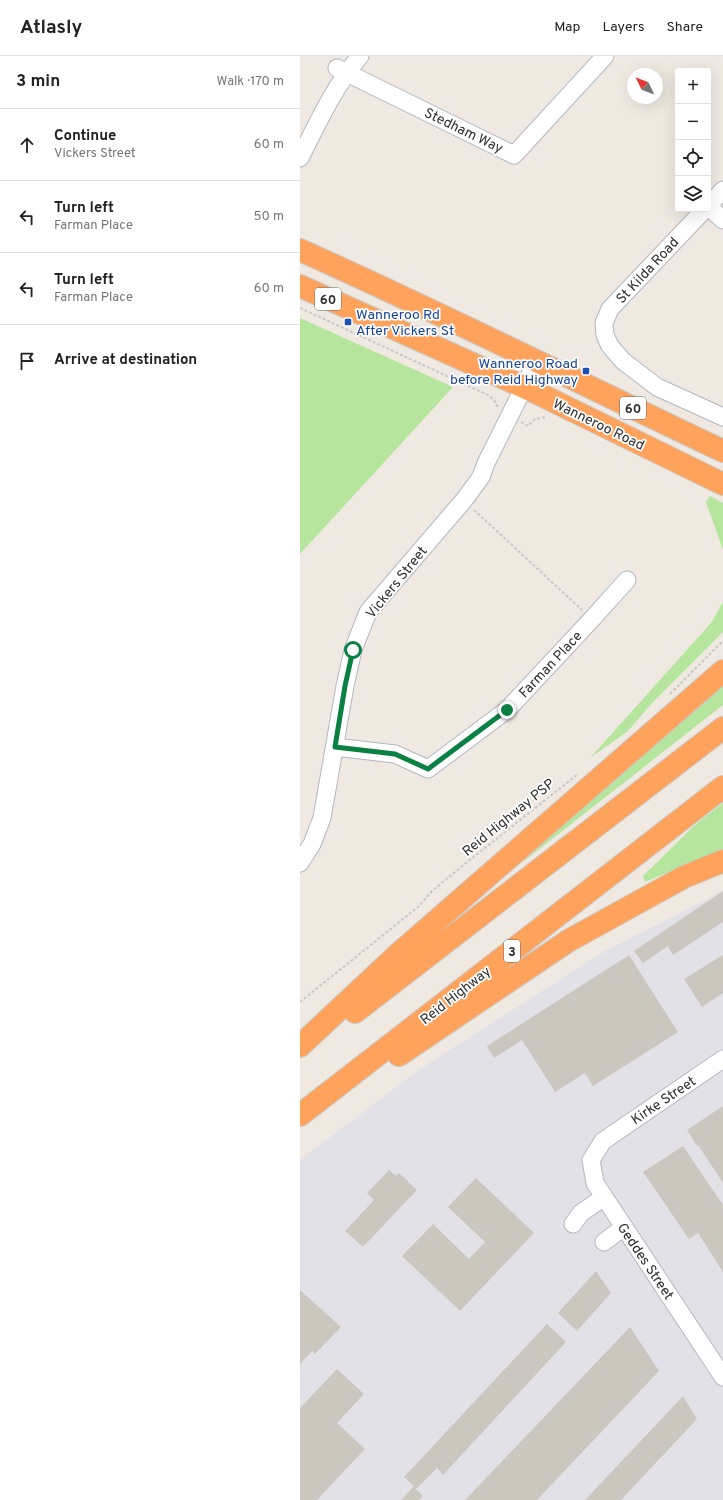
<!DOCTYPE html>
<html lang="en">
<head>
<meta charset="utf-8">
<style>
  :root { --surface:#fff; --page:#f6f6f6; --text:#222; --muted:#767676; --line:#e0e0e0 }
  body { margin:0; font-family:Overpass,sans-serif; background:var(--page); color:var(--text) }
  .controls { position:absolute; right:12px; top:12px; display:grid; overflow:hidden; border-radius:4px; box-shadow:0 4px 16px #0002 }
  .controls button { width:36px; height:36px; display:grid; place-items:center; padding:0; border:0; border-bottom:1px solid var(--line); background:var(--surface); color:var(--text); font:20px sans-serif }
  .compass { position:absolute; left:327px; top:12px; width:36px; height:36px; border-radius:50%; background:var(--surface); box-shadow:0 4px 16px #0002; rotate:313deg }
  .stop { position:absolute; width:12px; height:12px; margin:-9px; border:3px solid #0b8043; border-radius:50%; background:#fff }
  .stop.end { background:#0b8043; border-color:#fff; box-shadow:0 1px 4px #0008 }
  .list { margin:0; padding:0; list-style:none }
  h2 { display:flex; justify-content:space-between; align-items:center; height:52px; margin:0; padding:0 16px; font-size:17px }
  h2 small { font-size:13px; font-weight:400; color:var(--muted) }
  .list li { display:grid; grid-template-columns:26px 1fr auto; gap:12px; align-items:center; box-sizing:border-box; height:72px; padding:0 16px; border-top:1px solid var(--line) }
  .list b { display:block; font-size:15px; white-space:nowrap }
  .list p { margin:0; font-size:13px; white-space:nowrap; color:var(--muted) }
  .list em { font-size:13px; font-style:normal; color:var(--muted) }
  .icon { flex:none; width:22px; height:22px; fill:none; stroke:currentColor; stroke-width:2; stroke-linecap:round; stroke-linejoin:round }
  .map { position:relative; flex:none; width:423px; height:1444px; overflow:hidden }
  header { display:flex; align-items:center; gap:24px; box-sizing:border-box; height:56px; padding:0 20px; background:var(--surface); border-bottom:1px solid var(--line) }
  header strong { font-size:19px }
  nav { display:flex; gap:22px; margin-inline-start:auto; font-size:14px }
  main { display:flex }
  aside { flex:1; background:var(--surface) }
  .map>svg:first-child { display:block }
  .industrial { fill:#e3e1e8 }
  .green { fill:#b6e59e }
  .building { fill:#cbc7bf }
  .lines { fill:none; stroke-linecap:round; stroke-linejoin:round }
  .minor-casing { stroke:#b4b7c1; stroke-width:19 }
  .highway-casing { stroke:#c9c9c9; stroke-width:24 }
  .path { stroke:#c9c9c9; stroke-width:2; stroke-dasharray:3 2; stroke-linecap:butt }
  .minor { stroke:#fff; stroke-width:17 }
  .highway { stroke:#ffa35c; stroke-width:22 }
  .route { stroke:#0b8043; stroke-width:5 }
  .transit-dot { fill:#1a4fb4; stroke:#fff; stroke-width:1.5 }
  .labels { text-anchor:middle; stroke-width:3.5; stroke-linejoin:round; paint-order:stroke }
  .shield { fill:#fff; stroke:#6d6d6d; stroke-width:1 }
  .shield-label { font-size:13px; font-weight:bold; fill:#2e2e2e }
  .street-label { font-size:14px; fill:#2e2e2e; stroke:#fff }
  .transit-label { font-size:14px; fill:#164399; stroke:#fff; text-anchor:start }
</style>
</head>
<body>
<header>
<strong>Atlasly</strong>
<nav><a>Map</a><a>Layers</a><a>Share</a></nav>
</header>
<main>
<aside>
<h2>3 min<small>Walk · 170 m</small></h2>
<ul class="list">
<li><svg class="icon" aria-label="ahead" viewBox="0 0 24 24"><path d="M12 20V5M6 11l6-6 6 6"/></svg><div><b>Continue</b><p>Vickers Street</p></div><em>60 m</em></li>
<li><svg class="icon" aria-label="left" viewBox="0 0 24 24"><path d="M17 20v-9H6M10 6l-5 5 5 5"/></svg><div><b>Turn left</b><p>Farman Place</p></div><em>50 m</em></li>
<li><svg class="icon" aria-label="left" viewBox="0 0 24 24"><path d="M17 20v-9H6M10 6l-5 5 5 5"/></svg><div><b>Turn left</b><p>Farman Place</p></div><em>60 m</em></li>
<li><svg class="icon" aria-label="arrive" viewBox="0 0 24 24"><path d="M6 21V4h12l-3 4 3 4H6"/></svg><div><b>Arrive at destination</b></div></li>
</ul>
</aside>
<div class="map">
<svg width="423" height="1444" viewBox="0 0 423 1444">
  <rect width="100%" height="100%" fill="#efe9e1"/>
  <path class="industrial" d="M423 835V1444H0V1104L120 1013 305 895Z"/>
  <path class="green" d="M0 262 153 331 0 498Z
    M410 440 423 447V494L406 446Z
    M423 546V576L352 647 328 675 290 702 411 567Z
    M423 628V649L224 805 219 802Z
    M423 747V793L345 826 343 820 396 768Z"/>
  <path class="building" d="M423 835V866L373 899 368 890 343 907 334 895Z
    M329 899 378 976 293 1030 285 1017 255 1036 222 984 194 1002 187 990Z
    M423 899V937L402 951 384 923Z
    M423 1050V1127L398 1089 397 1090 387 1074Z
    M383 1090 423 1149V1216L398 1177 389 1183 343 1116Z
    M89 1114 96 1120 99 1117 117 1134 63 1191 45 1175 74 1144 67 1137Z
    M176 1122 234 1177 160 1255 102 1200 133 1168 169 1203 185 1186 148 1151Z
    M296 1215 311 1237 277 1275 258 1257Z
    M0 1234 41 1271 15 1298 12 1295 0 1308Z
    M247 1268 266 1286 143 1419 137 1412 116 1433 123 1440 119 1444H101L114 1430 104 1421Z
    M330 1271 359 1315 237 1444H165Z
    M37 1313 64 1338 37 1367 65 1393 17 1444H0V1352Z
    M383 1340 397 1363 321 1444H285Z"/>
  <g class="lines">
    <defs>
      <path id="minor" d="M37 12 214 99 305 0
        M0 102C18 66 34 31 60 0
        M408 150 423 134
        M408 150 423 164
        M405 153 310 253 304 267 305 279 310 290 323 305 357 331 423 361
        M35 691 95 698 128 713 207 654 292 563 327 524
        M0 807 12 788 22 762 45 630 53 594 68 556 164 444 181 421 186 407 237 305
        M423 1003 303 1085 291 1104 295 1127 423 1321
        M273 1168 281 1157 304 1141
        M304 1186 324 1171"/>
      <path id="highway" d="M0 194C143 258 282 328 423 395
        M0 230 235 336 423 428
        M55 956 423 672
        M0 990 96 900 423 615
        M99 999 268 885 384 821 423 805
        M0 1059 423 731"/>
    </defs>
    <use href="#minor" class="minor-casing"/>
    <use href="#highway" class="highway-casing"/>
    <path class="path" d="M0 252 190 340 196 347 198 352
      M221 366 228 370 235 363 247 361
      M174 454 282 554
      M370 638 423 585
      M0 946 118 851 132 835 161 811 278 718"/>
    <use href="#minor" class="minor"/>
    <use href="#highway" class="highway"/>
  </g>
  <g class="lines">
    <path class="route" d="M53 594 45 630 35 691 95 698 128 713 207 654"/>
  </g>
  <g class="transit-dot">
    <rect x="44" y="262" width="8" height="8" rx="2"/>
    <rect x="282" y="311" width="8" height="8" rx="2"/>
  </g>
  <g class="labels">
    <g class="shield">
      <rect x="15" y="232" width="26" height="22" rx="3"/>
      <rect x="320" y="341" width="26" height="22" rx="3"/>
      <rect x="204" y="884" width="16" height="22" rx="3"/>
    </g>
    <g class="shield-label">
      <text x="28" y="248">60</text>
      <text x="333" y="357">60</text>
      <text x="212" y="900">3</text>
    </g>
    <g class="street-label">
      <text transform="translate(164 74) rotate(26)" y="5">Stedham Way</text>
      <text transform="translate(347 214) rotate(-47)" y="5">St Kilda Road</text>
      <text transform="translate(299 368) rotate(26)" y="5">Wanneroo Road</text>
      <text transform="translate(96 526) rotate(-51)" y="5">Vickers Street</text>
      <text transform="translate(250 608) rotate(-47)" y="5">Farman Place</text>
      <text transform="translate(208 761) rotate(-39)" y="5">Reid Highway PSP</text>
      <text transform="translate(155 939) rotate(-38)" y="5">Reid Highway</text>
      <text transform="translate(363 1044) rotate(-34)" y="5">Kirke Street</text>
      <text transform="translate(346 1205) rotate(56)" y="5">Geddes Street</text>
    </g>
    <g class="transit-label">
      <text x="56" y="263">Wanneroo Rd<tspan x="56" dy="16">After Vickers St</tspan></text>
      <text x="278" y="312" text-anchor="end">Wanneroo Road<tspan x="278" dy="16">before Reid Highway</tspan></text>
    </g>
  </g>
</svg>
<div class="controls">
<button>+</button>
<button>−</button>
<button><svg class="icon" aria-label="locate" viewBox="0 0 24 24"><circle cx="12" cy="12" r="6"/><path d="M12 2v4M12 18v4M2 12h4M18 12h4"/></svg></button>
<button><svg class="icon" aria-label="layers" viewBox="0 0 24 24"><path d="M12 4l9 5-9 5-9-5zM3 14l9 5 9-5"/></svg></button>
</div>
<svg class="compass" viewBox="-18 -18 36 36"><path d="M0-13l5 13h-10z" fill="#e53935"/><path d="M0 13l5-13h-10z" fill="#767676"/></svg>
<div class="stop" style="left:53px;top:594px"></div>
<div class="stop end" style="left:207px;top:654px"></div>
</div>
</main>
</body>
</html>
